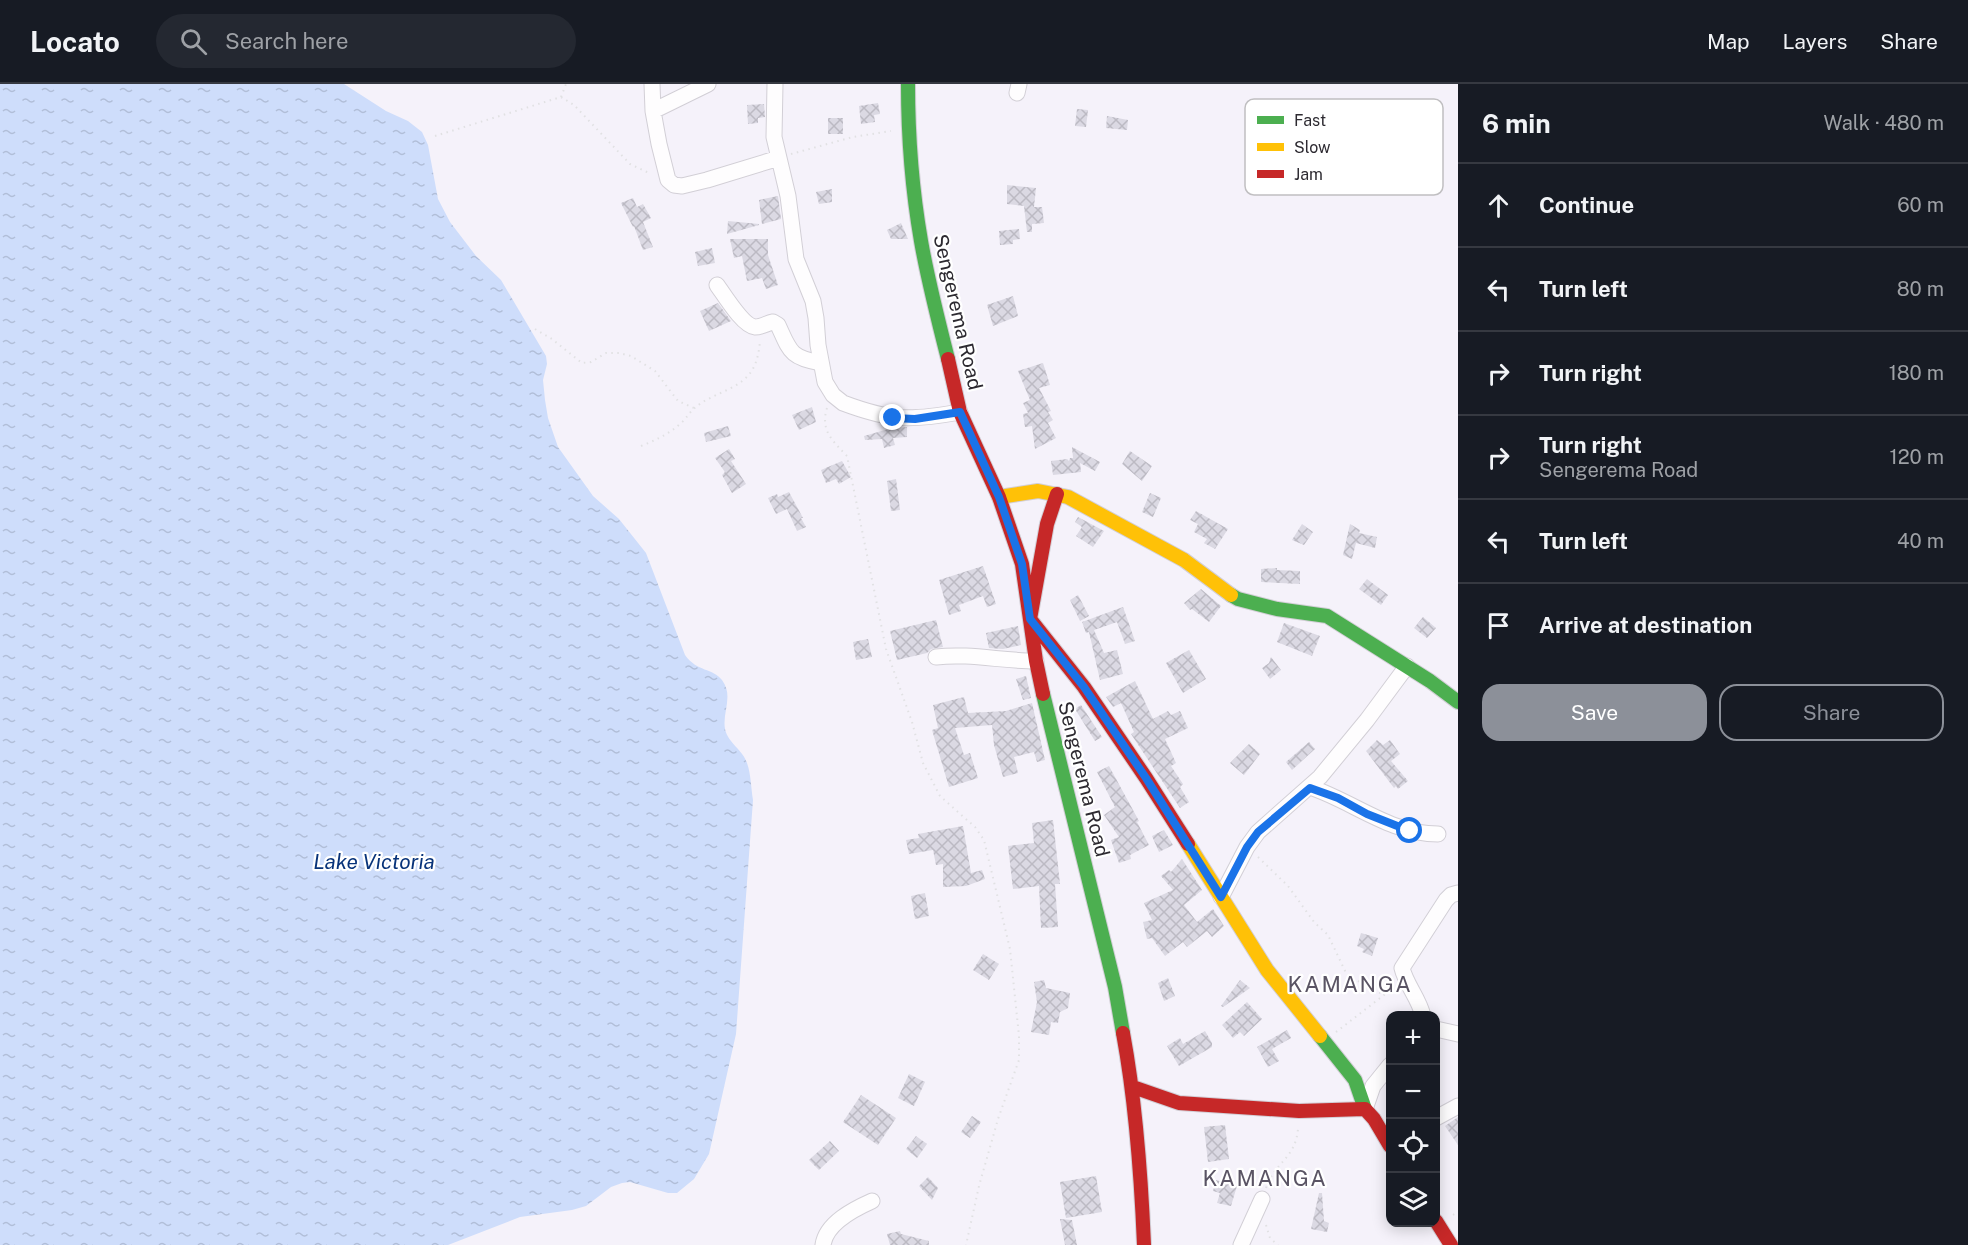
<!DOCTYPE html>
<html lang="en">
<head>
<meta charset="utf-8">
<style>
  :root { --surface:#171b24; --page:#242831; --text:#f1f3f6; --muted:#9ea1a6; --line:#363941; --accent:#8c9099 }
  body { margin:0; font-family:"Public Sans",sans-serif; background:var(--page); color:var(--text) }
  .controls { position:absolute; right:18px; bottom:18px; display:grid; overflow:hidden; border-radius:12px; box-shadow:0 3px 15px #0003 }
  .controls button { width:54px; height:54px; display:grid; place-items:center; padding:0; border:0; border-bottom:2px solid var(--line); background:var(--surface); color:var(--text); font:30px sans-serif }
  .stop { position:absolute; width:18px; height:18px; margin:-14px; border:4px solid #1a73e8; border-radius:50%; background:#fff }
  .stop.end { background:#1a73e8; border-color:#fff; box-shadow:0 2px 6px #0008 }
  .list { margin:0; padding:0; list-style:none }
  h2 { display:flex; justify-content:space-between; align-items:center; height:78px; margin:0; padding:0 24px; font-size:26px }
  h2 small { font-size:20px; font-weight:400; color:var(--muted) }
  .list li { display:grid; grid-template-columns:39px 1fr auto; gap:18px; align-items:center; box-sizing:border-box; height:84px; padding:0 24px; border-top:2px solid var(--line) }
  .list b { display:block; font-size:22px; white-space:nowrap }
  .list p { margin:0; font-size:20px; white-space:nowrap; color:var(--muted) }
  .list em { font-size:20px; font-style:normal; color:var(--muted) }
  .actions { display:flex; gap:12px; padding:18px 24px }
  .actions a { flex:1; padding:14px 0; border:2px solid var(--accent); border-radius:18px; text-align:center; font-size:21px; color:var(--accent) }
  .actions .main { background:var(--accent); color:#fff }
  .icon { flex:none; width:33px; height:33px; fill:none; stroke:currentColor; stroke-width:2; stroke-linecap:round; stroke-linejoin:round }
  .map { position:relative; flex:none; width:1458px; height:1161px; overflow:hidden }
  header { display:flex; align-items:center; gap:36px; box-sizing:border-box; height:84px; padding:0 30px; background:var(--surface); border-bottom:2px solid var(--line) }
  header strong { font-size:28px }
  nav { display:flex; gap:33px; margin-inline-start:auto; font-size:21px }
  .search { width:420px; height:54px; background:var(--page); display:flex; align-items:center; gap:15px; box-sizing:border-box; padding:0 21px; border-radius:33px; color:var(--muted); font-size:22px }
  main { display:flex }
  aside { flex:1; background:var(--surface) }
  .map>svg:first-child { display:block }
  .water { fill:url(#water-ripples) }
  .building { fill:url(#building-cross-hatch) }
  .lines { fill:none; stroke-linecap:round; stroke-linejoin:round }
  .street-casing { stroke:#d2cfd6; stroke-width:17 }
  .fast-casing { stroke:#d2cfd6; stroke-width:16 }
  .slow-casing { stroke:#d2cfd6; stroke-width:16 }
  .jam-casing { stroke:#d2cfd6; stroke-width:16 }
  .path { stroke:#e1e1e3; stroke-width:2; stroke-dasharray:1.5 4.5; stroke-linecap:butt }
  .street { stroke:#fefdfe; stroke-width:15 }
  .fast { stroke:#4caf50; stroke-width:14 }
  .slow { stroke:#ffc107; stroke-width:14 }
  .jam { stroke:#c62828; stroke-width:14 }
  .route { stroke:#1a73e8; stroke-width:8 }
  .labels { text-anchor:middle; stroke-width:4.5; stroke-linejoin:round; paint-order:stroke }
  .street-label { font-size:20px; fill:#2d2a31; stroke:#fff }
  .water-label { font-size:21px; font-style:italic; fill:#08337a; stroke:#fff }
  .quarter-label { font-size:22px; letter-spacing:1.5px; fill:#5a5464; stroke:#fff }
  .key { fill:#fff; stroke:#c0bfc1; stroke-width:1.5 }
  .key-label { font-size:16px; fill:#2d2a31 }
</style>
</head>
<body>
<header>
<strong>Locato</strong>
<div class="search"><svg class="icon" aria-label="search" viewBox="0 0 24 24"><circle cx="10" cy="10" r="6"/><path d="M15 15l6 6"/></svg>Search here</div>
<nav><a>Map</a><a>Layers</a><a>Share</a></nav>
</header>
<main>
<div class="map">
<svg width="1458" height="1161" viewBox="0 0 1458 1161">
  <defs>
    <pattern id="water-ripples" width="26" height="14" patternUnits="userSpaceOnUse" patternTransform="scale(1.5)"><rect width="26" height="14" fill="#ceddfb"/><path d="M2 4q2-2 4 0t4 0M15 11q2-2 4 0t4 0" fill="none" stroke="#b1bed8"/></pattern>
    <pattern id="building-cross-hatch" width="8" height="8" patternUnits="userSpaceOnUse" patternTransform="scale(1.5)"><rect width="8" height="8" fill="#dbd9e3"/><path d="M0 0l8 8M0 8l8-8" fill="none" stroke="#bcbac3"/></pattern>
  </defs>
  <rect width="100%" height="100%" fill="#f5f2fa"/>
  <path class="water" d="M0 0H344L386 27 408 37 422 48 428 61 438 115 450 138 476 172 501 196 546 272 547 280 543 296 545 316 548 334 558 363 593 412 619 435 646 469 685 571C697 588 713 584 722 596 734 612 722 628 725 645 728 659 743 666 747 679 751 690 751 704 753 716L736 950 709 1070 694 1095 677 1109H668L630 1098 622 1099 611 1103 586 1122 572 1126 520 1133 448 1161H0Z"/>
  <path class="building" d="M878 19 880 30 874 31 875 38 861 40 859 22Z
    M764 20 765 33 758 34V39L748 40 747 21Z
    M1077 25 1088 26 1086 43 1075 42Z
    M1107 32 1128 36 1127 46 1106 44Z
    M828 34H843V50H828Z
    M1007 101 1036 104 1034 123H1042L1044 139 1032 140V148H1027L1024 122 1007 120Z
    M832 105V118L819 120 816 108Z
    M778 112 781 135 762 140 759 116Z
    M633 114 637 123 643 120 651 134 643 138 653 163 643 166 634 142 633 143 621 119Z
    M728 137 759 140V141L727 150Z
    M901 139 908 155H891L887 146Z
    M1019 145 1020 155 1013 156V160L1000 161 999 147Z
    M730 155H768V171L778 201 766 205 762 194 747 197 742 172 734 174Z
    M712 164 715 179 698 182 695 168Z
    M1013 212 1018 232 993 242 987 221Z
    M718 219 731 237 709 247 700 227Z
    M1043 279 1050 301 1039 304 1051 327 1048 328 1053 336 1048 339 1056 354 1035 365 1032 342 1025 343 1023 330 1028 329 1023 319 1030 316 1018 287Z
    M812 323 816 338 799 346 792 331Z
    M728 342 731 352 706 358 704 349Z
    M907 343V353L893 354 895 361 884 364 882 355 865 356 864 352 892 344Z
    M1072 363 1100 378 1095 387 1080 379 1081 388 1053 391 1051 377 1067 375 1069 377 1070 374H1073Z
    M729 365 735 375 731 377 746 400 732 409 722 391 725 388 715 374Z
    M1130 367 1152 382 1142 397 1122 380Z
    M842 377 851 393 839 400 836 395 826 399 821 386Z
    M896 395 900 426 891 427 887 397Z
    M789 408 803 434H801L806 443 797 447 787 425 776 430 768 414 777 410 778 413Z
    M1150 409 1161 414 1153 433 1142 428Z
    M1196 427 1228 445 1215 465 1204 459 1207 455 1194 448 1198 440 1190 436Z
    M1078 433 1104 447 1093 463 1076 452 1082 443 1075 438Z
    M1302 440 1313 448 1304 461 1292 456Z
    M1350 440 1360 446 1359 449 1377 453 1375 464 1356 459 1352 475 1343 471Z
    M983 482 996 520 987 523 983 512 959 521 961 527 949 531 939 496Z
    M1277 484V486L1300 487V500L1261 498V485Z
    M1367 495 1388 511 1381 521 1359 505Z
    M1201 505 1221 522 1209 538 1192 525 1190 526 1184 519Z
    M1078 511 1089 532 1080 537 1070 516Z
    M1123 523 1135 557 1125 560 1117 538 1094 546 1104 569 1117 566 1123 590 1100 596 1089 548 1086 549 1082 538Z
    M1423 533 1436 544 1427 554 1414 544Z
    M936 536 943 563 931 565 927 569 897 576 890 547Z
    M1284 539 1320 552 1312 572 1277 558Z
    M1018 542 1021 561 1003 565 989 564 986 549Z
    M868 555 872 573 856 576 853 558Z
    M1189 566 1206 595 1183 609 1166 579Z
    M1271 573 1281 586 1270 595 1262 584 1269 579Z
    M1026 592 1031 614 1023 616 1016 595Z
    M1135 597 1153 635 1168 627 1171 631 1180 627 1188 644 1165 655 1176 679 1171 682 1183 700 1180 703 1189 718 1180 724 1131 650 1134 648 1121 619 1113 623 1106 613Z
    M964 613 968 629 1006 627 1032 619 1045 676 1037 678 1034 668 1014 673 1018 689 1003 693 994 661 992 641 955 644 964 671 970 669 978 694 949 703 932 646 938 644 933 621Z
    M1081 621 1102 653 1095 657 1075 625Z
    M1377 656 1383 661 1390 656 1400 670 1391 677 1408 697 1398 705 1396 702 1394 704 1366 667Z
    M1309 658 1315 665 1292 686 1286 678Z
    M1249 660 1260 670 1244 691 1230 679Z
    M1109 682 1139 737 1137 738 1149 761 1130 771 1131 775 1119 779 1111 756 1119 753 1104 731 1115 723 1097 688Z
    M1053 736 1060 800H1055L1058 843 1041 844 1039 802 1013 805 1008 762 1034 759 1032 739Z
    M963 742 971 789 982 786 985 795 966 802 943 803V780L936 781 933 766 909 770 906 756 919 754 918 750Z
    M1164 746 1173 761 1159 768 1152 752Z
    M1182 775 1202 806 1184 821 1197 838 1213 825 1224 842 1212 853 1207 847 1187 863 1183 858 1165 872 1152 854 1147 855 1143 838 1152 836 1144 819 1173 806 1161 792 1169 786 1171 788Z
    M925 809 929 832 915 835 911 812Z
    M1361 849 1378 854 1372 872 1362 868 1364 865 1357 862Z
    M983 870 999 880 989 896 973 886Z
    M1168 894 1175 912 1164 917 1158 899Z
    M1044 896 1046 904 1070 909 1068 924 1060 928 1058 939 1051 938 1049 951 1031 948 1037 918 1034 898Z
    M1240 896 1250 904 1223 923 1221 922Z
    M1247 918 1262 935 1244 952 1240 948 1233 954 1222 941Z
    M1287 946 1291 954 1272 965 1279 977 1268 983 1257 963Z
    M1205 947 1212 959V963L1179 982 1167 962 1180 954 1183 960Z
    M909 990 925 998 914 1022 898 1014Z
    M861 1011 896 1034 878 1061 843 1038Z
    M972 1032 981 1038 970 1054 961 1048Z
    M1458 1033V1061L1445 1042Z
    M1225 1041 1229 1075 1208 1078 1204 1043Z
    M916 1052 927 1060 917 1074 906 1065Z
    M830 1057 839 1067 819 1086 809 1076Z
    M1096 1092 1102 1128 1066 1134 1060 1098Z
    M928 1093 938 1104 932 1116 919 1102Z
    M1216 1096 1237 1102 1231 1122 1217 1119 1220 1109 1213 1107Z
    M1319 1109H1322L1324 1137 1329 1139 1327 1148 1311 1145Z
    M1060 1135 1072 1136 1077 1161H1065Z
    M900 1147 901 1150 929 1157V1161H890L887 1150Z"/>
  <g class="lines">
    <defs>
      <path id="street" d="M652 0 653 27 659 60 668 96 674 101 682 102 707 96 779 74
        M775 0 774 53 788 112 796 175 813 217 816 234 818 261 825 298 833 311 843 319C891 337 910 337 960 328
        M1017 9 1019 0
        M653 27 708 0
        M717 201C725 212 743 242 755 243 762 243 767 239 773 238L778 241C790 267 790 274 821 279
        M936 573C969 569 1002 577 1036 577
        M1310 703C1354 718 1391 750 1438 750
        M1221 813 1247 763 1258 748 1320 693 1367 636 1407 582
        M1423 932C1419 914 1406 901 1402 884L1446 816 1451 811 1458 809
        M1436 945 1458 950
        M1365 1025 1373 1002 1390 981
        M1436 1034 1458 1022
        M823 1161C826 1139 854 1125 872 1117
        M1241 1161 1262 1115"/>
      <path id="fast" d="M908 0C908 53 912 105 921 157 928 197 938 236 948 275
        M1231 511 1238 515 1277 525 1327 532 1430 597 1458 618
        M1043 610 1115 903 1123 949
        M1320 952 1355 996 1365 1025"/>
      <path id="slow" d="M999 413 1038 407 1068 413 1184 476 1231 511
        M1188 760 1267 886 1320 952"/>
      <path id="jam" d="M948 275 960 328 999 413 1022 480 1036 577 1043 610
        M1057 410 1047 440 1030 535 1084 603 1146 694 1188 760
        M1123 949C1136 1019 1141 1089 1144 1161
        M1133 1003 1179 1019 1299 1027 1365 1025 1374 1035 1390 1062
        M1436 1137 1451 1161"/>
    </defs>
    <use href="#street" class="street-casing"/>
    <use href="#fast" class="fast-casing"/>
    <use href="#slow" class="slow-casing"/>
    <use href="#jam" class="jam-casing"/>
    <path class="path" d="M561 13 566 0
      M435 52 561 13 574 21 630 80 651 90
      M791 70 853 53 891 47
      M535 245 552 255 582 279 591 278 606 269H619L631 272 655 287 678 317 694 324
      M827 324C820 347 833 357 847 372L886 565 912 638 923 679 940 712 975 743 984 756 1010 865 1019 952V976L998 1035 979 1102 966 1161
      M641 362C656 356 669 350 681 339 687 334 690 327 697 322 714 309 739 305 751 288 757 279 759 268 760 257
      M1258 773 1288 802 1314 838 1328 851 1347 891 1384 911
      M1336 948 1384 911 1393 899
      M1266 1104C1275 1077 1295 1076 1298 1045
      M1453 1131 1458 1128
      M1266 1141 1270 1154 1278 1161"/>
    <use href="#street" class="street"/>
    <use href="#fast" class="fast"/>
    <use href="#slow" class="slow"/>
    <use href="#jam" class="jam"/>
  </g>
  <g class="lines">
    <path class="route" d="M893 334 915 335 960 328 999 413 1022 480 1030 535 1084 603 1146 694 1221 813 1247 763 1258 748 1310 704 1338 714 1367 730 1410 747"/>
  </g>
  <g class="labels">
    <g class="street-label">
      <text transform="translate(958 228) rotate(77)" y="7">Sengerema Road</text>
      <text transform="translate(1084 695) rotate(76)" y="7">Sengerema Road</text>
    </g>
    <g class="water-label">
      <text x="374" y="785">Lake Victoria</text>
    </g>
    <g class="quarter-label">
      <text x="1350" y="908">KAMANGA</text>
      <text x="1265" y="1102">KAMANGA</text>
    </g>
  </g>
  <rect x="1245" y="15" width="198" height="96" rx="9" class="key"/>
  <rect x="1257" y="32" width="27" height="8" fill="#4caf50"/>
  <rect x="1257" y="59" width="27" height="8" fill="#ffc107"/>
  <rect x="1257" y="86" width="27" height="8" fill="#c62828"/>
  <g class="key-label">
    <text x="1294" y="42">Fast</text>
    <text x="1294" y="69">Slow</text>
    <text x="1294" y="96">Jam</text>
  </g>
</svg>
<div class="controls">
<button>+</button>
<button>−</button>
<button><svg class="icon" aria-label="locate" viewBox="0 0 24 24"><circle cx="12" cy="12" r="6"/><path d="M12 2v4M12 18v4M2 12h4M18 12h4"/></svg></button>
<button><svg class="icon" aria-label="layers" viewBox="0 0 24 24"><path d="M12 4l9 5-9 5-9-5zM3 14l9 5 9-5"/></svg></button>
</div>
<div class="stop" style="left:1410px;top:747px"></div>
<div class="stop end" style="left:893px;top:334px"></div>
</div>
<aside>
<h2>6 min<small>Walk · 480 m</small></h2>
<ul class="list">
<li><svg class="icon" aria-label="ahead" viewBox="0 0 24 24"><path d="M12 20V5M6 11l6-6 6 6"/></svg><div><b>Continue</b></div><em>60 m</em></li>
<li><svg class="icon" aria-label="left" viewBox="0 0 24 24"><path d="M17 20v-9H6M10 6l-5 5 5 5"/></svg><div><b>Turn left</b></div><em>80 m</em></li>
<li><svg class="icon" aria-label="right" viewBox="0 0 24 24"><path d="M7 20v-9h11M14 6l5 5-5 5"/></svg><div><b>Turn right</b></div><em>180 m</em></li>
<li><svg class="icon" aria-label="right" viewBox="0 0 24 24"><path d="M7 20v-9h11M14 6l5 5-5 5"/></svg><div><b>Turn right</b><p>Sengerema Road</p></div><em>120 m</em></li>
<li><svg class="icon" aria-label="left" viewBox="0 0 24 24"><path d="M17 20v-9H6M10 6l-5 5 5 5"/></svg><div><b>Turn left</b></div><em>40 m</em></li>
<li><svg class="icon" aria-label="arrive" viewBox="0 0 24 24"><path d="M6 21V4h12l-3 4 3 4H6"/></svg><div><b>Arrive at destination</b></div></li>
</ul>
<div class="actions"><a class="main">Save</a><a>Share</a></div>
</aside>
</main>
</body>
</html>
